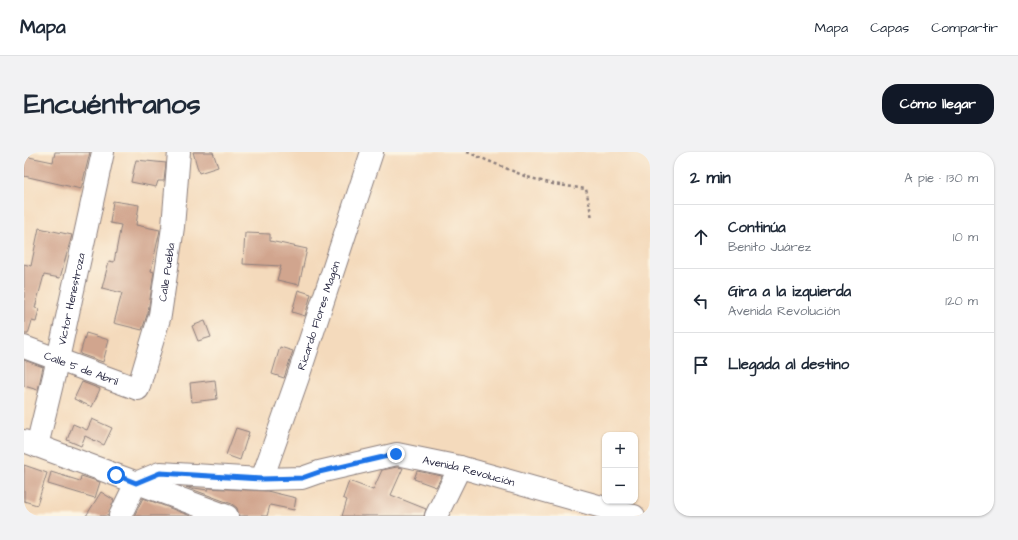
<!DOCTYPE html>
<html lang="es">
<head>
<meta charset="utf-8">
<style>
  :root { --surface:#fff; --page:#f2f2f3; --text:#1f2937; --muted:#747a83; --line:#e0e1e3; --accent:#111827 }
  body { margin:0; font-family:"Architects Daughter",sans-serif; background:var(--page); color:var(--text) }
  .controls { position:absolute; right:12px; bottom:12px; display:grid; overflow:hidden; border-radius:8px; box-shadow:0 1px 3px #0004 }
  .controls button { width:36px; height:36px; display:grid; place-items:center; padding:0; border:0; border-bottom:1px solid var(--line); background:var(--surface); color:var(--text); font:20px sans-serif }
  .stop { position:absolute; width:12px; height:12px; margin:-9px; border:3px solid #1a73e8; border-radius:50%; background:#fff }
  .stop.end { background:#1a73e8; border-color:#fff; box-shadow:0 1px 4px #0008 }
  .list { margin:0; padding:0; list-style:none }
  h2 { display:flex; justify-content:space-between; align-items:center; height:52px; margin:0; padding:0 16px; font-size:17px }
  h2 small { font-size:13px; font-weight:400; color:var(--muted) }
  .list li { display:grid; grid-template-columns:26px 1fr auto; gap:12px; align-items:center; box-sizing:border-box; height:64px; padding:0 16px; border-top:1px solid var(--line) }
  .list b { display:block; font-size:15px; white-space:nowrap }
  .list p { margin:0; font-size:13px; white-space:nowrap; color:var(--muted) }
  .list em { font-size:13px; font-style:normal; color:var(--muted) }
  .icon { flex:none; width:22px; height:22px; fill:none; stroke:currentColor; stroke-width:2; stroke-linecap:round; stroke-linejoin:round }
  .map { position:relative; flex:none; width:626px; height:364px; overflow:hidden; border-radius:16px }
  header { display:flex; align-items:center; gap:24px; box-sizing:border-box; height:56px; padding:0 20px; background:var(--surface); border-bottom:1px solid var(--line) }
  header strong { font-size:19px }
  nav { display:flex; gap:22px; margin-inline-start:auto; font-size:14px }
  .intro { display:flex; align-items:center; justify-content:space-between; box-sizing:border-box; height:96px; padding:0 24px }
  h1 { margin:0; font-size:28px }
  .button { padding:10px 18px; border-radius:16px; background:var(--accent); color:#fff; font-size:14px; font-weight:700 }
  main { display:flex; gap:24px; padding:0 24px }
  aside { flex:1; background:var(--surface); border-radius:16px; box-shadow:0 1px 3px #0004 }
  .map>svg:first-child { display:block }
  .building { fill:#d1a58e }
  .lines { fill:none; stroke-linecap:round; stroke-linejoin:round }
  .minor-casing { stroke:#8b7e7c; stroke-width:24 }
  .path { stroke:#8b7e7c; stroke-width:2.5; stroke-dasharray:3 3; stroke-linecap:butt }
  .minor { stroke:#fff; stroke-width:22 }
  .route { stroke:#1a73e8; stroke-width:5 }
  .labels { text-anchor:middle; stroke-width:3.5; stroke-linejoin:round; paint-order:stroke }
  .street-label { font-size:11px; fill:#22223b; stroke:#fcf5e5 }
</style>
</head>
<body>
<header>
<strong>Mapa</strong>
<nav><a>Mapa</a><a>Capas</a><a>Compartir</a></nav>
</header>
<div class="intro"><h1>Encuéntranos</h1><a class="button">Cómo llegar</a></div>
<main>
<div class="map">
<svg width="626" height="364" viewBox="0 0 626 364">
  <rect width="100%" height="100%" fill="#fcf5e5"/>
  <filter id="ink" filterUnits="userSpaceOnUse"><feTurbulence type="fractalNoise" baseFrequency=".025" numOctaves="2"/><feDisplacementMap in="SourceGraphic" scale="8" xChannelSelector="R" yChannelSelector="G"/><feConvolveMatrix kernelMatrix="1 2 1 2 8 2 1 2 1" color-interpolation-filters="sRGB"/></filter>
  <filter id="wash" filterUnits="userSpaceOnUse"><feTurbulence type="fractalNoise" baseFrequency=".012" numOctaves="4" result="noise"/><feDisplacementMap in="SourceGraphic" scale="16" xChannelSelector="R" yChannelSelector="G"/><feGaussianBlur stdDeviation="0.9" result="paint"/><feColorMatrix in="noise" values="0 0 0 0 0 0 0 0 0 0 0 0 0 0 0 0 0 1.4 0 .05"/><feComposite in="paint" operator="in"/></filter>
  <g filter="url(#wash)">
    <rect width="100%" height="100%" fill="#f4dabc"/>
    <g id="blocks">
      <path class="building" d="M31 0H66L57 37 0 24V4L29 10Z
        M169 0H189L194 15 175 21Z
        M112 8 142 11 140 29H134L132 35 107 30Z
        M89 49 115 53 112 73 136 78 127 119 130 120 124 160 118 178 90 171 98 141 78 136 85 109 90 110 97 73 86 71Z
        M15 76 48 83 36 126 20 123 11 156 15 157 12 170 8 169 4 182H0V112L7 114Z
        M221 81 246 82V89L283 97 275 133 253 128 257 114 219 112Z
        M274 138 287 142 281 164 268 160Z
        M181 169 187 185 174 189 168 174Z
        M62 181 85 188 79 210 56 202Z
        M256 195 269 199 260 226 248 222Z
        M0 208 19 215 14 238 0 234Z
        M191 228 193 247 168 250 166 231Z
        M58 230 76 237 68 255 50 247Z
        M68 267 88 276 80 293 61 284 57 294 43 288 49 272 63 278Z
        M212 276 225 280 216 308 202 303Z
        M0 313 23 321 13 353 0 349Z
        M373 315 379 316 367 343 402 357 400 364H318L323 348 319 346 325 329 349 338 358 318Z
        M393 319 418 324 412 335 390 327Z
        M27 320 56 329 57 324 76 330 71 346 24 332Z
        M162 335 184 338V336L243 339 272 346 270 358 246 353 243 364H215L213 356 208 352Z
        M77 340 90 348 84 364H62Z
        M119 346 167 364H110Z"/>
    </g>
  </g>
  <g filter="url(#ink)">
    <use href="#blocks" fill-opacity="0" stroke="#8b7e7c" stroke-width="1"/>
    <g class="lines">
      <defs>
        <g id="minor">
          <path id="s1" d="M0 195 114 237 136 163 149 75 155 0"/>
          <path d="M0 289 203 364"/>
          <path id="s2" d="M13 294 34 207 79 0"/>
          <path id="s3" d="M238 327 274 225 348 0"/>
          <path id="s4" d="M112 331 136 321 238 327 278 326 295 320 373 302 436 315 610 364"/>
          <path d="M96 364 112 331"/>
          <path d="M412 364 436 315"/>
        </g>
      </defs>
      <use href="#minor" class="minor-casing"/>
      <path class="path" d="M443 0 503 25 529 32 562 37 568 66"/>
      <use href="#minor" class="minor"/>
    </g>
  </g>
  <g class="lines" filter="url(#ink)">
    <path class="route" d="M92 323 112 331 136 321 238 327 278 326 295 320 372 302"/>
  </g>
  <g class="labels">
    <g class="street-label">
      <text dy="4" stroke="none"><textPath href="#s1" startOffset="242">Calle Puebla</textPath></text>
      <text dy="4" stroke="none"><textPath href="#s2" startOffset="151">Víctor Henestroza</textPath></text>
      <text dy="4" stroke="none"><textPath href="#s3" startOffset="173">Ricardo Flores Magón</textPath></text>
      <text dy="4" stroke="none"><textPath href="#s1" startOffset="61">Calle 5 de Abril</textPath></text>
      <text dy="4" stroke="none"><textPath href="#s4" startOffset="340">Avenida Revolución</textPath></text>
    </g>
  </g>
</svg>
<div class="controls">
<button>+</button>
<button>−</button>
</div>
<div class="stop" style="left:92px;top:323px"></div>
<div class="stop end" style="left:372px;top:302px"></div>
</div>
<aside>
<h2>2 min<small>A pie · 130 m</small></h2>
<ul class="list">
<li><svg class="icon" aria-label="ahead" viewBox="0 0 24 24"><path d="M12 20V5M6 11l6-6 6 6"/></svg><div><b>Continúa</b><p>Benito Juárez</p></div><em>10 m</em></li>
<li><svg class="icon" aria-label="left" viewBox="0 0 24 24"><path d="M17 20v-9H6M10 6l-5 5 5 5"/></svg><div><b>Gira a la izquierda</b><p>Avenida Revolución</p></div><em>120 m</em></li>
<li><svg class="icon" aria-label="arrive" viewBox="0 0 24 24"><path d="M6 21V4h12l-3 4 3 4H6"/></svg><div><b>Llegada al destino</b></div></li>
</ul>
</aside>
</main>
</body>
</html>
